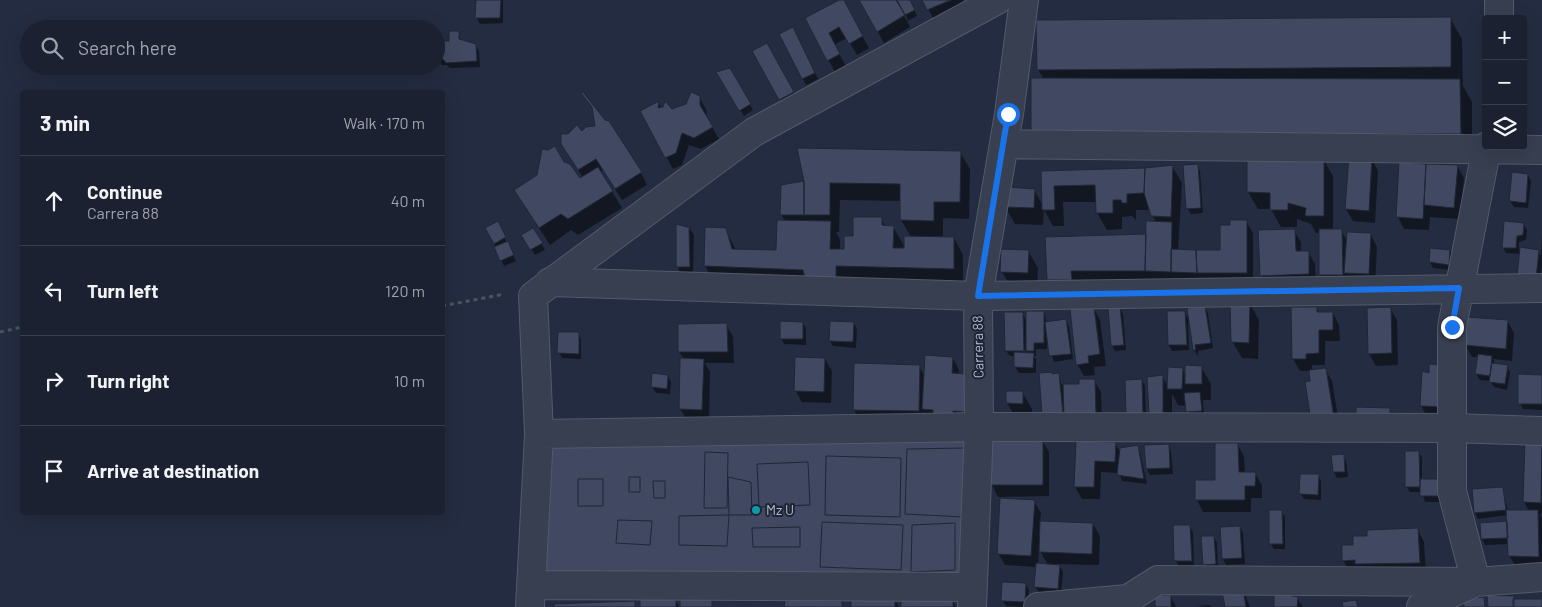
<!DOCTYPE html>
<html lang="en">
<head>
<meta charset="utf-8">
<style>
  :root { --surface:#1b2131; --page:#282e3d; --text:#f1f3f6; --muted:#a0a3ab; --line:#393e4d }
  body { margin:0; font-family:Barlow,sans-serif; background:var(--page); color:var(--text) }
  .controls { position:absolute; right:15px; top:15px; display:grid; overflow:hidden; border-radius:5px; box-shadow:0 5px 20px #0002 }
  .controls button { width:45px; height:45px; display:grid; place-items:center; padding:0; border:0; border-bottom:1px solid var(--line); background:var(--surface); color:var(--text); font:25px sans-serif }
  .stop { position:absolute; width:15px; height:15px; margin:-11px; border:4px solid #1a73e8; border-radius:50%; background:#fff }
  .stop.end { background:#1a73e8; border-color:#fff; box-shadow:0 1px 5px #0008 }
  .list { margin:0; padding:0; list-style:none }
  h2 { display:flex; justify-content:space-between; align-items:center; height:65px; margin:0; padding:0 20px; font-size:21px }
  h2 small { font-size:16px; font-weight:400; color:var(--muted) }
  .list li { display:grid; grid-template-columns:32px 1fr auto; gap:15px; align-items:center; box-sizing:border-box; height:90px; padding:0 20px; border-top:1px solid var(--line) }
  .list b { display:block; font-size:19px; white-space:nowrap }
  .list p { margin:0; font-size:16px; white-space:nowrap; color:var(--muted) }
  .list em { font-size:16px; font-style:normal; color:var(--muted) }
  .icon { flex:none; width:28px; height:28px; fill:none; stroke:currentColor; stroke-width:2; stroke-linecap:round; stroke-linejoin:round }
  .map { position:relative; flex:none; width:1542px; height:607px; overflow:hidden }
  .search { position:absolute; background:var(--surface); box-shadow:0 5px 20px #0002; left:20px; top:20px; width:425px; height:55px; display:flex; align-items:center; gap:12px; box-sizing:border-box; padding:0 18px; border-radius:28px; color:var(--muted); font-size:19px }
  .panel { position:absolute; background:var(--surface); box-shadow:0 5px 20px #0002; left:20px; top:90px; width:425px; height:425px; border-radius:5px }
  .map>svg:first-child { display:block }
  .shadow { fill:#0007; fill-rule:evenodd }
  .building { fill:#404961; stroke:#1f2637 }
  .lines { fill:none; stroke-linecap:round; stroke-linejoin:round }
  .minor-casing { stroke:#535a6b; stroke-width:30 }
  .path { stroke:#44585e; stroke-width:3; stroke-dasharray:4 4; stroke-linecap:butt }
  .minor { stroke:#383f50; stroke-width:28 }
  .route { stroke:#1a73e8; stroke-width:6 }
  .culture-dot { fill:#0f9aa8; stroke:#1d2435; stroke-width:2 }
  .labels { text-anchor:middle; stroke-width:4; stroke-linejoin:round; paint-order:stroke }
  .street-label { font-size:14px; fill:#b5bacb; stroke:#1d2435 }
  .poi-label { font-size:14px; fill:#b5bacb; stroke:#1d2435; text-anchor:start }
</style>
</head>
<body>
<div class="map">
<svg width="1542" height="607" viewBox="0 0 1542 607">
  <rect width="100%" height="100%" fill="#242c41"/>
  <path class="shadow" d="M478 0H503V23L480 24 477 18Z
    M842 0 869 48 857 55 847 38 834 45 846 66 835 72 806 19Z
    M860 0H894L907 21 908 20 898 0H909L917 16 907 21 910 27 884 43Z
    M923 0H963L967 8 935 21Z
    M1450 18 1462 39 1463 86 1472 102V155L1032 132 1044 79 1038 70Z
    M458 32 461 41 475 45 479 51 480 67 450 68 447 65H442L439 59 445 54Z
    M781 34H796L818 79 806 85Z
    M754 51 774 56 800 105 787 111Z
    M730 70 753 110 744 116 718 73Z
    M699 97 706 109 707 118 719 139 701 149 689 145 682 165 673 169 641 111 658 102 662 109 671 111 687 105Z
    M582 132 641 173 647 185 622 200 603 170 600 172 622 208 578 235 571 230 550 245 526 208 564 163 579 180 583 178 570 156Z
    M960 152 970 169 969 219 943 218V238H954L963 255V286L715 283 705 266 725 229 736 250 778 251 785 221 781 214 782 186ZM840 200 901 201V220L911 237 905 247 893 227H886L881 219 854 237 845 251H840V240L836 232H839Z
    M1248 159H1323L1333 176V230H1341L1347 241 1371 235 1377 247 1375 286 1327 287 1321 275 1320 233H1316L1311 224 1297 219V227H1281L1271 209H1258L1248 192Z
    M1372 159 1378 171 1375 223 1353 221 1346 209Z
    M1400 164 1457 166 1464 178 1460 219 1430 217 1429 230 1404 229 1398 217Z
    M1197 165 1200 171 1203 213 1191 214 1188 209Z
    M1172 166 1182 183 1178 251H1221L1231 227 1246 221 1253 233V285L1058 297 1048 280 1145 236 1156 223 1151 210H1136V220L1132 216 1122 217V229L1107 230 1097 213V202H1063L1064 226H1053L1044 210 1043 225 1015 224 1005 207 1034 190 1043 206 1042 172 1145 169Z
    M1528 175 1531 181 1528 208 1514 207 1510 201Z
    M497 223 516 261 504 266 487 228Z
    M1523 224 1527 230 1526 240 1519 242V249L1538 251 1541 256 1542 236V266L1539 284 1521 254 1506 253 1503 247Z
    M677 226 690 229 694 235 693 272H680L677 266Z
    M533 230 545 250 535 255 523 235Z
    M1294 231 1301 242V252H1308L1315 264 1316 286 1268 287 1261 275Z
    M1431 249 1450 251 1453 257 1451 270 1433 268 1430 262Z
    M1028 251 1038 268 1037 289H1012L1002 272Z
    M1249 303 1259 320 1258 359 1242 358 1232 341Z
    M1204 307 1208 313 1213 348 1198 351V356L1194 350 1190 323H1188L1189 350 1172 351 1169 345 1168 312H1185L1189 320Z
    M1120 308 1123 314 1126 350 1115 351 1112 346Z
    M1316 308 1319 313H1333L1339 325 1340 341H1325V365H1312V371L1325 369 1332 381 1340 429 1312 382 1310 371H1300L1293 359Z
    M1390 308 1397 320 1398 365 1376 366 1369 354Z
    M1094 309 1100 320 1106 366 1094 367 1095 375 1084 376 1077 364Z
    M1022 313 1027 321 1044 313 1047 323 1066 321 1069 326 1073 359 1054 362 1047 341V349H1036V356H1034L1036 360V373H1019L1015 367 1016 356H1010L1006 351ZM1022 345 1027 354H1024L1020 346Z
    M1508 322 1514 333 1512 361 1493 359 1495 364 1507 366 1510 372 1507 390 1494 387 1490 381 1480 380 1476 374 1478 357H1472L1465 345Z
    M803 323 806 329V345L784 344 781 338Z
    M854 323 857 329 856 348 833 346 830 341Z
    M726 325 733 336 734 363H705L710 372 709 421 687 420 680 409 684 359 679 352Z
    M578 334 581 339V359L562 358 559 352Z
    M953 358 959 370V374L973 387 951 598 956 607H902V598H894L899 607H852L853 598 674 597 679 607H641L930 421 925 412V423L861 422 854 410 919 366 925 377Z
    M825 359 832 371 831 403 802 402 795 390Z
    M1201 367 1211 384V400H1203L1204 416 1191 417 1187 406 1178 405 1172 394V432L1160 431 1162 376 1168 387 1182 369 1186 377Z
    M1431 374 1453 418H1428L1421 406Z
    M1058 375 1062 385H1081L1094 380 1101 392 1102 427 1047 421Z
    M668 376 671 382 670 394 656 393 652 387Z
    M1542 376V410L1523 409 1520 403Z
    M1142 380 1145 386 1146 420 1127 415Z
    M1022 392 1032 409V420H1017L1007 403Z
    M1042 440 1049 452V496L998 497 992 485Z
    M1077 442 1115 443 1121 454 1137 446 1140 452 1147 484 1122 481 1119 473 1101 472 1100 499H1082L1075 487Z
    M1542 443V514H1540L1542 518V568L1516 567 1509 555V544L1485 545 1482 539 1481 524 1508 523V515L1478 519 1475 513 1502 488 1508 511H1529L1524 502Z
    M1237 444 1244 456 1245 474 1255 473 1262 485V498H1251V512H1203L1197 500V481L1217 482Z
    M1168 445 1171 451 1173 474 1150 475 1147 469 1145 446Z
    M1419 452 1422 458V481L1440 480 1444 502H1425L1422 492H1410L1406 486Z
    M1343 455 1346 461 1348 477 1337 478 1334 472 1332 456Z
    M1318 476 1321 481V500L1304 499 1300 493Z
    M1034 502 1041 513 1040 522 1093 524 1100 536 1099 565 1058 564 1063 572 1061 594 1039 592 1035 587 1037 567 1005 565 998 553ZM1039 549 1048 565 1038 564Z
    M1281 511 1285 517V549H1274L1271 544Z
    M1189 526 1193 532 1194 566 1179 567 1176 561Z
    M1240 527 1243 533 1245 564 1226 565 1223 559Z
    M1418 530 1424 542 1426 574 1350 572 1343 560 1354 546 1369 538Z
    M1214 537 1217 543 1218 570 1207 571 1204 565Z
    M1026 585 1029 590 1028 607 1006 606 1002 600Z
    M1243 590 1250 607H1226Z
    M1170 596 1176 607H1156Z
    M1297 598 1303 607H1275Z
    M1210 605 1211 607 1195 606Z"/>
  <path class="building" d="M476 0H501L500 18H475Z
    M839 0H844L863 36 849 44 839 27 829 33 840 54 827 61 805 18Z
    M859 0H896L905 15 877 32Z
    M897 0H910L915 10 905 15Z
    M922 0H951L927 10Z
    M1451 17V67L1037 70 1036 20Z
    M793 27 815 73 802 79 779 34Z
    M449 31H459V39L476 44 477 61 446 63 443 59H438L437 53H444V41H449Z
    M767 43 794 92 779 100 752 51Z
    M730 68 751 104 739 111 716 72Z
    M1031 78 1460 79 1461 134 1031 133Z
    M582 91 605 120 609 121 642 172 615 189 596 159 578 170 561 144V134H568L577 125 582 131 586 127 595 126 592 107 581 93Z
    M691 92 700 96V105L713 127 694 138 682 133 676 153 665 158 640 111 659 101 658 108 663 107 665 101 672 109 686 104Z
    M555 146 564 162 570 164 580 178 598 167 613 191 568 219 561 214 539 228 514 190 537 175 542 149 548 150Z
    M797 148 961 151 960 202H934V221L900 220V184L830 183V215H804V181Z
    M1349 156 1372 158 1369 211 1345 209Z
    M1247 157 1324 158V216H1305L1306 208 1288 203V210H1270V193L1247 192Z
    M1399 162 1426 164 1423 219 1396 217Z
    M1198 164 1201 208 1186 209 1183 165Z
    M1426 164 1458 165 1454 208 1424 205Z
    M1173 165 1171 217 1151 216 1144 193 1145 168Z
    M1145 168 1144 193 1127 194V203H1122L1121 200H1113V213H1096L1095 185 1054 186 1055 210H1042L1041 171Z
    M1512 172 1528 174 1526 203 1509 201Z
    M804 181V215H780L781 185Z
    M1005 187 1035 189 1034 208 1004 207Z
    M853 217H882V225L894 226 893 248H904V236L954 237V269L836 266V278H805L803 270 704 266 705 227 726 228 732 249 776 250 777 220 831 221 830 249H844V236H853Z
    M1230 220H1247V273H1197L1196 250H1220V225H1230Z
    M498 221 506 237 494 244 485 228Z
    M1146 221 1172 222 1171 272 1145 271Z
    M1504 221 1524 223 1523 235 1517 236 1516 248H1502Z
    M676 224 691 228 689 229 690 267H676Z
    M533 228 543 243 530 250 521 235Z
    M1295 229 1296 251H1309V274L1260 276 1258 230Z
    M1319 229H1342L1343 275H1319Z
    M1347 232 1371 233 1369 274 1344 273Z
    M1146 234 1145 271H1071L1072 280H1047L1045 237Z
    M508 241 514 255 500 261 494 247Z
    M1520 247 1539 250 1536 279 1517 277Z
    M1430 248 1450 250 1449 265 1429 262Z
    M1001 249 1029 250 1028 273 1000 272Z
    M1171 249 1196 250 1197 273 1171 272Z
    M1230 300 1250 302 1249 343 1231 342Z
    M1205 306 1211 343 1195 345 1196 350H1193L1187 308Z
    M1094 307 1100 354 1088 356 1089 363 1076 365 1070 309Z
    M1120 307 1124 345 1111 346 1108 308Z
    M1291 307H1317V312H1333V330H1319V353L1306 354V359H1292Z
    M1391 307 1392 353 1368 354 1367 308Z
    M1026 311H1044V343H1034V351H1026Z
    M1167 311H1185L1187 345H1168Z
    M1004 312H1023L1024 351H1005Z
    M1466 317 1508 320 1506 349 1464 345Z
    M1066 319 1071 354 1049 356 1045 322Z
    M780 321 803 322V339H780Z
    M830 321 854 322 853 342 829 341Z
    M727 323 728 352H678V324Z
    M558 332H579V354L557 353Z
    M1014 352 1034 353 1033 368 1014 367Z
    M1478 354 1492 356 1490 376 1475 374Z
    M925 355 953 357 952 373 967 374 965 412 953 411 952 421 933 420V410L922 409Z
    M795 357 825 358 824 392 794 391Z
    M680 358 704 359 702 410 679 409Z
    M854 363 920 365 919 411 853 410Z
    M1492 363 1508 365 1505 384 1489 382Z
    M1429 364 1449 365 1447 407 1420 406 1422 371 1429 373Z
    M1185 365 1202 366V384H1185Z
    M1168 367 1183 368 1182 389H1167Z
    M1326 368 1334 418 1311 421 1305 382 1310 381 1309 370Z
    M1052 372V374L1059 373 1063 414 1042 415 1039 373Z
    M652 373 668 375 667 389 651 387Z
    M1518 374 1542 375V404H1518Z
    M1163 375V416L1149 414 1147 377Z
    M1079 379H1095L1096 415 1064 416 1063 384H1079Z
    M1142 379 1143 415H1126L1125 380Z
    M1006 391H1023V404L1006 403Z
    M1200 392 1202 411 1186 412 1184 393Z
    M1356 407 1390 408V423L1356 421Z
    M979 427 973 587 532 585 539 434Z
    M1043 439V485H990V440Z
    M1525 440 1542 441 1541 503 1523 502Z
    M1076 441 1116 442 1115 462 1095 461 1094 487H1074Z
    M1215 443H1238L1239 472H1256L1255 486H1245V500H1195V480H1215Z
    M1169 444 1170 468 1146 469 1144 445Z
    M1138 445 1144 479 1117 475 1120 448Z
    M966 448 964 517 905 514 907 449Z
    M1405 451H1419L1420 487H1405Z
    M705 452 728 453 727 508H704Z
    M1344 454 1345 472H1333L1331 455Z
    M826 456 901 458 900 517 825 515Z
    M808 462 810 505 759 507 757 464Z
    M1300 474H1319L1318 495 1299 494Z
    M629 477H640V492H629Z
    M728 477 751 482 752 515H729Z
    M578 479H603V506H578Z
    M1420 479H1441V496H1420Z
    M653 481H665V498H654Z
    M1503 487 1506 510 1474 513 1472 489Z
    M1000 498 1035 500 1031 556 997 554Z
    M1269 510H1282L1283 544H1269Z
    M1506 510H1538L1539 557 1508 556Z
    M729 515 727 546 679 545V516Z
    M618 520 652 521 650 545 616 543Z
    M1040 521 1093 523 1092 554 1039 552Z
    M1507 521 1508 538 1481 539 1480 523Z
    M822 522 903 525 901 570 820 567Z
    M955 523V570L911 572 912 525Z
    M1173 525H1190L1192 561H1174Z
    M1240 526 1242 558 1222 559 1220 527Z
    M800 527V547H753L752 528Z
    M1418 528 1420 563 1355 564V560L1342 561V545H1353V536H1367V530Z
    M1201 536H1214L1216 564 1203 565Z
    M1036 563 1060 565 1058 589 1034 587Z
    M1002 582 1026 583 1025 602 1001 601Z
    M1243 589 1246 607H1225L1222 592Z
    M1274 592 1298 597 1297 607H1274Z
    M1155 595H1171V607H1155Z
    M1487 595 1514 596V607H1488Z
    M851 597 895 598V607H851Z
    M1484 597 1485 607H1464L1463 599Z
    M640 598H676V607H640Z
    M901 598H953V607H901Z
    M680 599H712V607H680Z
    M1513 599H1542V607H1513Z
    M785 600 842 601V607H784Z
    M1356 600 1358 607H1343L1342 602Z
    M635 601V607H554V604Z"/>
  <g class="lines">
    <defs>
      <path id="minor" d="M1499 19V0
        M1004 144 1542 150
        M550 282 978 296 1542 288
        M539 434 979 427 1452 428 1542 431
        M532 585 973 587
        M530 607 539 434 533 296 754 132 997 0
        M972 607 979 427 978 296 1009 114 1024 0
        M1038 607 1128 599 1158 580 1476 582 1452 491V327L1487 146
        M1421 607 1476 582 1542 577"/>
    </defs>
    <use href="#minor" class="minor-casing"/>
    <path class="path" d="M442 306 505 294
      M0 332 22 327"/>
    <use href="#minor" class="minor"/>
  </g>
  <g class="lines">
    <path class="route" d="M1008 114 978 296 1459 288 1452 327"/>
  </g>
  <circle class="culture-dot" cx="756" cy="510" r="5"/>
  <g class="labels">
    <g class="street-label">
      <text transform="translate(978 347) rotate(-91)" y="5">Carrera 88</text>
    </g>
    <g class="poi-label">
      <text x="766" y="515">Mz U</text>
    </g>
  </g>
</svg>
<div class="controls">
<button>+</button>
<button>−</button>
<button><svg class="icon" aria-label="layers" viewBox="0 0 24 24"><path d="M12 4l9 5-9 5-9-5zM3 14l9 5 9-5"/></svg></button>
</div>
<div class="stop" style="left:1008px;top:114px"></div>
<div class="stop end" style="left:1452px;top:327px"></div>
<div class="search"><svg class="icon" aria-label="search" viewBox="0 0 24 24"><circle cx="10" cy="10" r="6"/><path d="M15 15l6 6"/></svg>Search here</div>
<section class="panel">
<h2>3 min<small>Walk · 170 m</small></h2>
<ul class="list">
<li><svg class="icon" aria-label="ahead" viewBox="0 0 24 24"><path d="M12 20V5M6 11l6-6 6 6"/></svg><div><b>Continue</b><p>Carrera 88</p></div><em>40 m</em></li>
<li><svg class="icon" aria-label="left" viewBox="0 0 24 24"><path d="M17 20v-9H6M10 6l-5 5 5 5"/></svg><div><b>Turn left</b></div><em>120 m</em></li>
<li><svg class="icon" aria-label="right" viewBox="0 0 24 24"><path d="M7 20v-9h11M14 6l5 5-5 5"/></svg><div><b>Turn right</b></div><em>10 m</em></li>
<li><svg class="icon" aria-label="arrive" viewBox="0 0 24 24"><path d="M6 21V4h12l-3 4 3 4H6"/></svg><div><b>Arrive at destination</b></div></li>
</ul>
</section>
</div>
</body>
</html>
